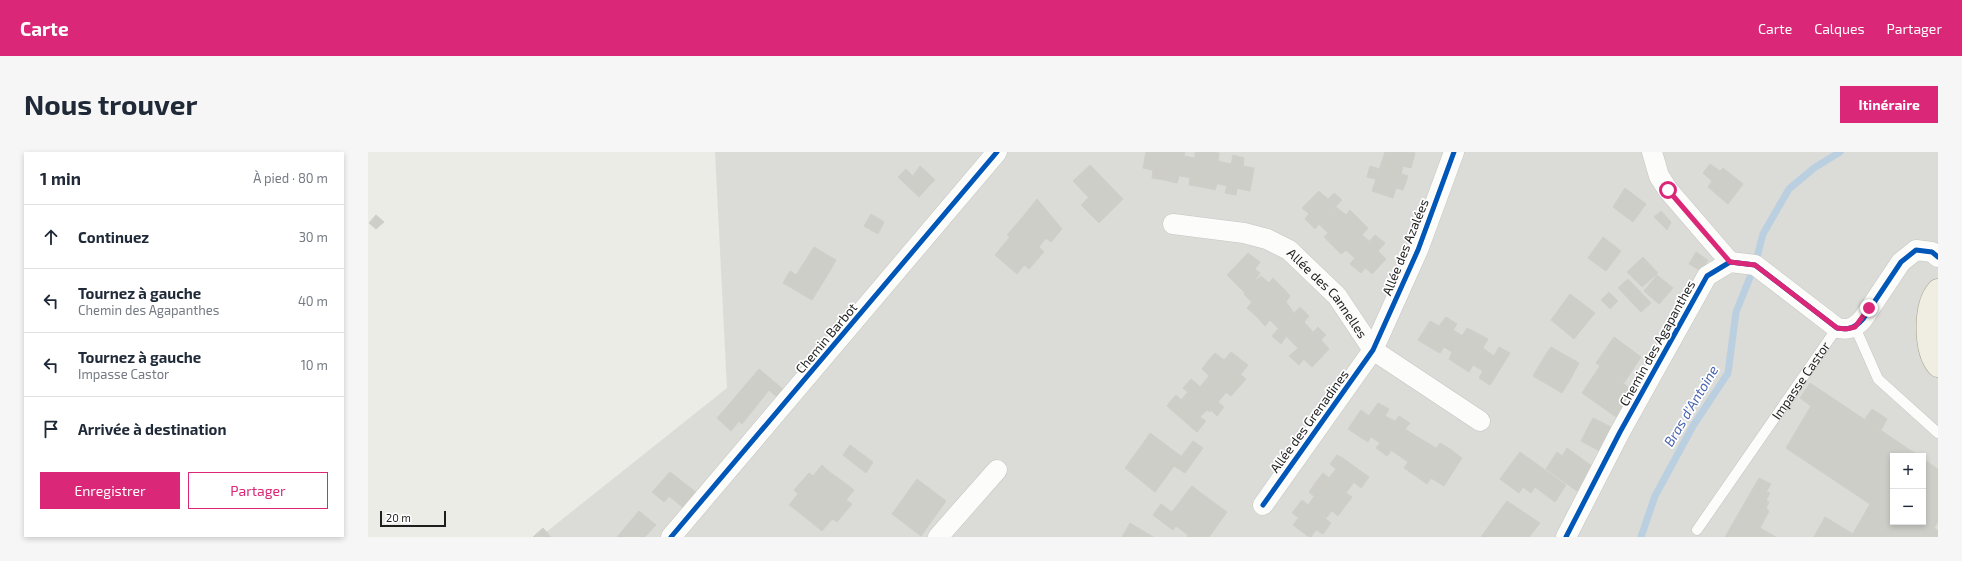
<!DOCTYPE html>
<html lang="fr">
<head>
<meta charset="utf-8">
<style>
  :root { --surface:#fff; --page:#f6f6f7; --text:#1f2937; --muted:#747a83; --line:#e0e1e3; --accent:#db2777 }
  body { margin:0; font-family:"Exo 2",sans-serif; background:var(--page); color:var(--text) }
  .controls { position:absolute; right:12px; bottom:12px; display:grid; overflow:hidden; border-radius:0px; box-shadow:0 2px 6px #0003 }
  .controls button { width:36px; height:36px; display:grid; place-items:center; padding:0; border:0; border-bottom:1px solid var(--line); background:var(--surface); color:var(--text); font:20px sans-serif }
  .scale { position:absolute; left:12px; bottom:10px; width:66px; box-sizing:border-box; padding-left:4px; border:2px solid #1e1e1e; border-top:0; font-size:11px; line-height:14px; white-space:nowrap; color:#1e1e1e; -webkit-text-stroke:3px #fff; paint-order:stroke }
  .stop { position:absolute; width:12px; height:12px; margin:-9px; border:3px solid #db2777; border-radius:50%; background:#fff }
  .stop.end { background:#db2777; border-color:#fff; box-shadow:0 1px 4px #0008 }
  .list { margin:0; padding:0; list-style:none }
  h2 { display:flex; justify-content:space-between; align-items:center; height:52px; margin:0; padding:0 16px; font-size:17px }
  h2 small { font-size:13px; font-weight:400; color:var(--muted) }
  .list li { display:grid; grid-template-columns:26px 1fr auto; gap:12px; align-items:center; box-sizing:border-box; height:64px; padding:0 16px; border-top:1px solid var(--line) }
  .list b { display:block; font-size:15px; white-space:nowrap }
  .list p { margin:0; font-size:13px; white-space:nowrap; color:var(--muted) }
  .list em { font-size:13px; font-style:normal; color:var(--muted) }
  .actions { display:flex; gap:8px; padding:12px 16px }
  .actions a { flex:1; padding:9px 0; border:1px solid var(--accent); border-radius:0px; text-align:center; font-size:14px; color:var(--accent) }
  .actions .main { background:var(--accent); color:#fff }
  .icon { flex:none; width:22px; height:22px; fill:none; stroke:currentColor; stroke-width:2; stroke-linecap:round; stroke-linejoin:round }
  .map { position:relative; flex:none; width:1570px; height:385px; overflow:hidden; border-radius:0px }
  header { display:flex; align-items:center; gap:24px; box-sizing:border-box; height:56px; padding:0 20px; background:var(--accent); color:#fff }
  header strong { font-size:19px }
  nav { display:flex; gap:22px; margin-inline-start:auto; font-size:14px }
  .intro { display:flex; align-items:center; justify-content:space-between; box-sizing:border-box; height:96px; padding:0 24px }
  h1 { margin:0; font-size:28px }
  .button { padding:10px 18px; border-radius:0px; background:var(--accent); color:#fff; font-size:14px; font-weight:700 }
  main { display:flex; gap:24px; padding:0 24px }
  aside { flex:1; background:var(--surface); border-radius:0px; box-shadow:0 2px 6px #0003 }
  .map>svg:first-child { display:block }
  .residential { fill:#dbdbd8; fill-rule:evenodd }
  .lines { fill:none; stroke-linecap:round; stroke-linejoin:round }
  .stream { stroke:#bacfdf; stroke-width:7 }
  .building { fill:#cecec9; stroke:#cfcec7 }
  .lane-casing { stroke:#c5c5c2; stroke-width:11 }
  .street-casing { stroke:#c5c5c2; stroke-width:21 }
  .primary-casing { stroke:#a2a082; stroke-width:23 }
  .lane { stroke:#fcfcfb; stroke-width:10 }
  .street { stroke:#fcfcfb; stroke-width:20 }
  .primary { stroke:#f0eee3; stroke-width:22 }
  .cycleway-casing { stroke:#fff; stroke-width:8 }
  .cycleway { stroke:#0057b8; stroke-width:5 }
  .route { stroke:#db2777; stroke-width:5 }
  .labels { text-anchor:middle; stroke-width:3.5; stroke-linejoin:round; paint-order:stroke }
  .street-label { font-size:13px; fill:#1e1e1e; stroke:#fff }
  .water-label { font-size:14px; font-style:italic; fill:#4a64ad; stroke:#fff }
</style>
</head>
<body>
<header>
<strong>Carte</strong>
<nav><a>Carte</a><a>Calques</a><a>Partager</a></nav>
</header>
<div class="intro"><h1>Nous trouver</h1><a class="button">Itinéraire</a></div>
<main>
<aside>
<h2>1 min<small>À pied · 80 m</small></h2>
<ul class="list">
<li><svg class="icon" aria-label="ahead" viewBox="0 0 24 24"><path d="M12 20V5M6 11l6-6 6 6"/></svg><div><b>Continuez</b></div><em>30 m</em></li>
<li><svg class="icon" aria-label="left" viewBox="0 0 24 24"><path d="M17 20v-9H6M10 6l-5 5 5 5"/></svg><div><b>Tournez à gauche</b><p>Chemin des Agapanthes</p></div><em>40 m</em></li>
<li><svg class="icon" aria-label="left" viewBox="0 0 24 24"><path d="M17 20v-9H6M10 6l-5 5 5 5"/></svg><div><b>Tournez à gauche</b><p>Impasse Castor</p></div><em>10 m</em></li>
<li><svg class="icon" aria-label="arrive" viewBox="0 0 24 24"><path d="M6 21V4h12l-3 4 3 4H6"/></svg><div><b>Arrivée à destination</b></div></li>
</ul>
<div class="actions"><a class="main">Enregistrer</a><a>Partager</a></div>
</aside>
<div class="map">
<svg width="1570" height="385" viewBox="0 0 1570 385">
  <rect width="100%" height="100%" fill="#ecece6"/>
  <path class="residential" d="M347 0H1570V385H172L359 236ZM1525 304H1555V370H1525Z"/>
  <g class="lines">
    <path class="stream" d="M1273 385 1287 344 1325 274 1360 221 1368 160 1387 113 1395 82 1421 37 1446 16 1472 0"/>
  </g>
  <path class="building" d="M778 0H802L797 21 775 16Z
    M802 0H817L816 4 827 6V0H840L835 28 797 21Z
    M840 0 851 1 850 9 863 12 859 34 835 28Z
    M1017 0H1045L1047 1 1043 16 1035 14 1033 22 1021 18 1024 6 1016 3Z
    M865 3 876 6 875 14 886 16 882 39 859 34Z
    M1016 3 1024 6 1021 18 1040 24 1035 38 1028 36 1025 46 1004 39Z
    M1342 12 1352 19 1355 16 1375 32 1360 52 1340 35 1344 29 1335 21Z
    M722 13 755 47 738 64 705 29Z
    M552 14 561 22 553 31 559 36 551 45 530 25 538 17 545 24Z
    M1002 14 1011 17 1008 27 999 25Z
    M785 18 797 21 796 28 784 26Z
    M797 21 811 24 809 31 796 28Z
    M561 22 567 28 559 36 553 31Z
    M822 26 835 28 834 35 821 33Z
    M835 28 849 32 847 38 834 35Z
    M859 34 869 36 868 43 857 41Z
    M1257 36 1278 52 1265 70 1245 55Z
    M951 39 953 41 939 60 934 56Z
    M953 41 960 47 966 41 974 48 951 72 939 60Z
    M720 46 738 64 731 71 713 53Z
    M669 47 694 77 683 90 653 67Z
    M968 55 978 63 982 58 990 66 968 89 951 72Z
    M1293 59 1303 70 1299 78 1286 65Z
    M503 62 516 70 510 82 496 74Z
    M941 62 951 72 947 77 937 67Z
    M8 63 16 70 8 77 1 71Z
    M990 66 1000 76 994 83 1002 90 994 98 984 90 978 98 968 89Z
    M653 67 678 86 649 122 627 103 642 85 639 83Z
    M960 81 968 89 964 93 956 85Z
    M1007 83 1017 91 1010 99 1018 107 1004 122 978 98 984 90 994 98Z
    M1235 85 1253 99 1238 119 1220 106Z
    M968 89 978 98 973 102 964 93Z
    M446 95 461 104 455 115 462 119 444 148 415 131 422 119 428 123Z
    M671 95 676 100 661 117 656 113Z
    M1328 100 1340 108 1333 119 1321 112Z
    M880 101 892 110 887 117 892 121 877 141 859 123Z
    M461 104 468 108 462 119 455 115Z
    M1275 105 1290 121 1274 135 1259 120Z
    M987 106 997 116 993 121 982 112Z
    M1289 123 1305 136 1291 152 1276 139Z
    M893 124 901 131 905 126 916 137 893 160 876 142 883 132Z
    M1260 127 1283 151 1273 160 1250 136Z
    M916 137 922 144 918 150 926 161 919 169 909 160 902 168 893 160Z
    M1241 140 1250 149 1242 157 1233 148Z
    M1202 142 1227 161 1206 187 1183 168Z
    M884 150 893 160 889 165 879 156Z
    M932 155 941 164 936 170 945 180 930 196 902 168 909 160 919 169Z
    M893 160 902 168 897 174 889 165Z
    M1078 165 1089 172 1085 178 1095 184 1084 200 1067 189 1063 196 1050 188 1062 169 1071 174Z
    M950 175 958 183 953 188 961 197 944 215 927 199Z
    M1099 176 1109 181 1094 206 1084 200Z
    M910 177 918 185 913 192 904 184Z
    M1109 181 1120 187 1110 204 1120 211 1115 219 1094 206Z
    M1246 185 1273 205 1256 231 1228 211Z
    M1067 189 1076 195 1072 201 1063 196Z
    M1131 195 1142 201 1126 227 1115 219 1120 211 1110 204 1115 196 1126 204Z
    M1183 195 1211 211 1201 230 1197 227 1180 199Z
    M927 199 936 207 931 213 921 204Z
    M1180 199 1197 227 1201 230 1198 234 1169 217Z
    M863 200 880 213 866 231 840 209 847 201 856 208Z
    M1084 200 1094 206 1090 213 1081 207Z
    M1094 206 1105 213 1101 220 1090 213Z
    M840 209 866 231 850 250 832 235 841 224 834 217Z
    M1232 214 1259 234 1241 260 1214 241Z
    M391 217 416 238 409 245 401 238 374 272 357 257Z
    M1169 217 1198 234 1194 241 1165 224Z
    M1115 219 1126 227 1122 233 1111 226Z
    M873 223 878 227 871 235 866 231Z
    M823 227 850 250 842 260 839 258 832 265 825 258 832 250 815 236Z
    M866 231 871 235 863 244 858 240Z
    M1442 231 1551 304H1525V370H1555V307L1570 317V370L1566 376 1570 379V385H1483L1502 352 1418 296 1443 254 1432 246Z
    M1259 234 1269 241 1251 267 1241 260Z
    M820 240 832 250 825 258 813 248Z
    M808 243 832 265 826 273 801 251Z
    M850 250 856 255 849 264 843 258Z
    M801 251 826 273 824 276 799 254Z
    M1010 251 1021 257 1017 264 1027 269 1012 291 992 277 989 283 980 277 993 258 1001 264Z
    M357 257 371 269 363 279 349 266Z
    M1504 257 1519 267 1513 278 1497 267Z
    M1031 264 1042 271 1037 277 1048 284 1033 305 1012 291Z
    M832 265 838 269 829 280 824 276Z
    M1225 266 1243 275 1236 287 1243 290 1237 302 1213 289Z
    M992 277 1003 284 1000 290 989 283Z
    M782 281 813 304 806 314 776 290Z
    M1048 284 1068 296 1053 319 1033 305Z
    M825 289 835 296 817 321 806 314Z
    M776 290 806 314 787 340 757 316Z
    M1012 291 1023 299 1019 304 1008 296Z
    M1072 291 1082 297 1063 326 1053 319Z
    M482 293 505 310 498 321 475 303Z
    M1199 296 1225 315 1209 339 1178 317 1189 300 1194 304Z
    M1082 297 1094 306 1076 334 1063 326Z
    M1152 300 1198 333 1187 350 1167 335 1163 341 1155 335 1151 341 1132 327Z
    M969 303 976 307 968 317 962 312Z
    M976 307 1001 325 993 336 977 323 969 332 961 326Z
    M1040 310 1053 319 1049 325 1036 316Z
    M454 313 459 318 428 358 421 353 430 342 428 340 444 323 445 324Z
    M459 318 481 334 449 375 428 358Z
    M1053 319 1063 326 1059 332 1049 325Z
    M302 320 333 344 319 359 301 344 304 341 298 337 290 345 284 340Z
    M441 321 444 323 428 340 426 338Z
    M955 321 961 326 954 334 948 330Z
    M977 323 986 330 978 341 984 345 978 353 954 334 961 326 969 332Z
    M1391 326 1403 332 1398 340 1402 341 1398 348 1401 350 1398 356 1401 359 1392 376 1408 385H1357Z
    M549 327 578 349 553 384 524 362Z
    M948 330 954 334 947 345 941 340Z
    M481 334 486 338 478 348 484 352 469 370 464 367 454 379 449 375Z
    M824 334 833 341 825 351 816 344Z
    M954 334 978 353 970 364 964 359 958 366 940 353Z
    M298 337 304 341 296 350 290 345Z
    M833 341 859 360 841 385H819L820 383 808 374 805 378 785 363 793 352 804 360 816 344 825 351Z
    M934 348 940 353 930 365 924 361Z
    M1139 349 1172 371 1165 380 1133 357Z
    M940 353 963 371 955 382 948 378 943 385H941L925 373Z
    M1133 357 1165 380 1161 385H1113Z
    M271 359 288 373 277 385H249Z
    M1457 365 1485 382 1483 385H1446Z
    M762 371 785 385H754Z
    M175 376 183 385H165Z"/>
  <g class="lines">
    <defs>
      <g id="lane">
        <path d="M1487 175 1510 227 1570 281"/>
        <path id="s1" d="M1329 378 1469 176"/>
      </g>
      <g id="street">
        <path d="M1284 0 1291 24 1300 38 1362 110"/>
        <path id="s2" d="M805 72 876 81 899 87 921 98 969 144 1005 198 1112 269"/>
        <path d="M895 353 1005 198 1050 98 1086 0"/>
        <path d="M303 385 629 0"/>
        <path d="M570 385 629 318"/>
        <path d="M1198 385 1252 280 1339 124 1362 110 1387 113 1469 176C1481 178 1487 176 1495 167L1533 110 1548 98 1564 100 1570 105"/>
      </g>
      <path id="primary" d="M1570 138C1556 153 1556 198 1570 214"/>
    </defs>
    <use href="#lane" class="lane-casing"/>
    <use href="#street" class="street-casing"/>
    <use href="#primary" class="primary-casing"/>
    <use href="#lane" class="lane"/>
    <use href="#street" class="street"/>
    <use href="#primary" class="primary"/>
    <defs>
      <path id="cycleway" d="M895 353 1005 198 1050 98 1086 0
        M303 385 629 0
        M1198 385 1252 280 1339 124 1362 110 1387 113 1469 176C1481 178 1487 176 1495 167L1533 110 1548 98 1564 100 1570 105"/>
    </defs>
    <use href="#cycleway" class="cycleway-casing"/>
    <use href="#cycleway" class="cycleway"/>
  </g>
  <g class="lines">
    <path class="route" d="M1300 38 1362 110 1387 113 1469 176 1478 177 1487 175 1501 156"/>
  </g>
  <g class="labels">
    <g class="street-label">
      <text transform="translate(1037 95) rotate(-68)" y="5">Allée des Azalées</text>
      <text dy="5" stroke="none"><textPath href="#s2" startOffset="178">Allée des Cannelles</textPath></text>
      <text transform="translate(458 186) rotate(-50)" y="5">Chemin Barbot</text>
      <text transform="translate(1289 191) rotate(-61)" y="5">Chemin des Agapanthes</text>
      <text dy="5" stroke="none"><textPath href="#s1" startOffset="182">Impasse Castor</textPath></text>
      <text transform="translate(941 269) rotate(-54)" y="5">Allée des Grenadines</text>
    </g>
    <g class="water-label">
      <text transform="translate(1323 254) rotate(-59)" y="5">Bras d'Antoine</text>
    </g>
  </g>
</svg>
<div class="controls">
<button>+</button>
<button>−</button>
</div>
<div class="scale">20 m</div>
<div class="stop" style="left:1300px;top:38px"></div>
<div class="stop end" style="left:1501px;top:156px"></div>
</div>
</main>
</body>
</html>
